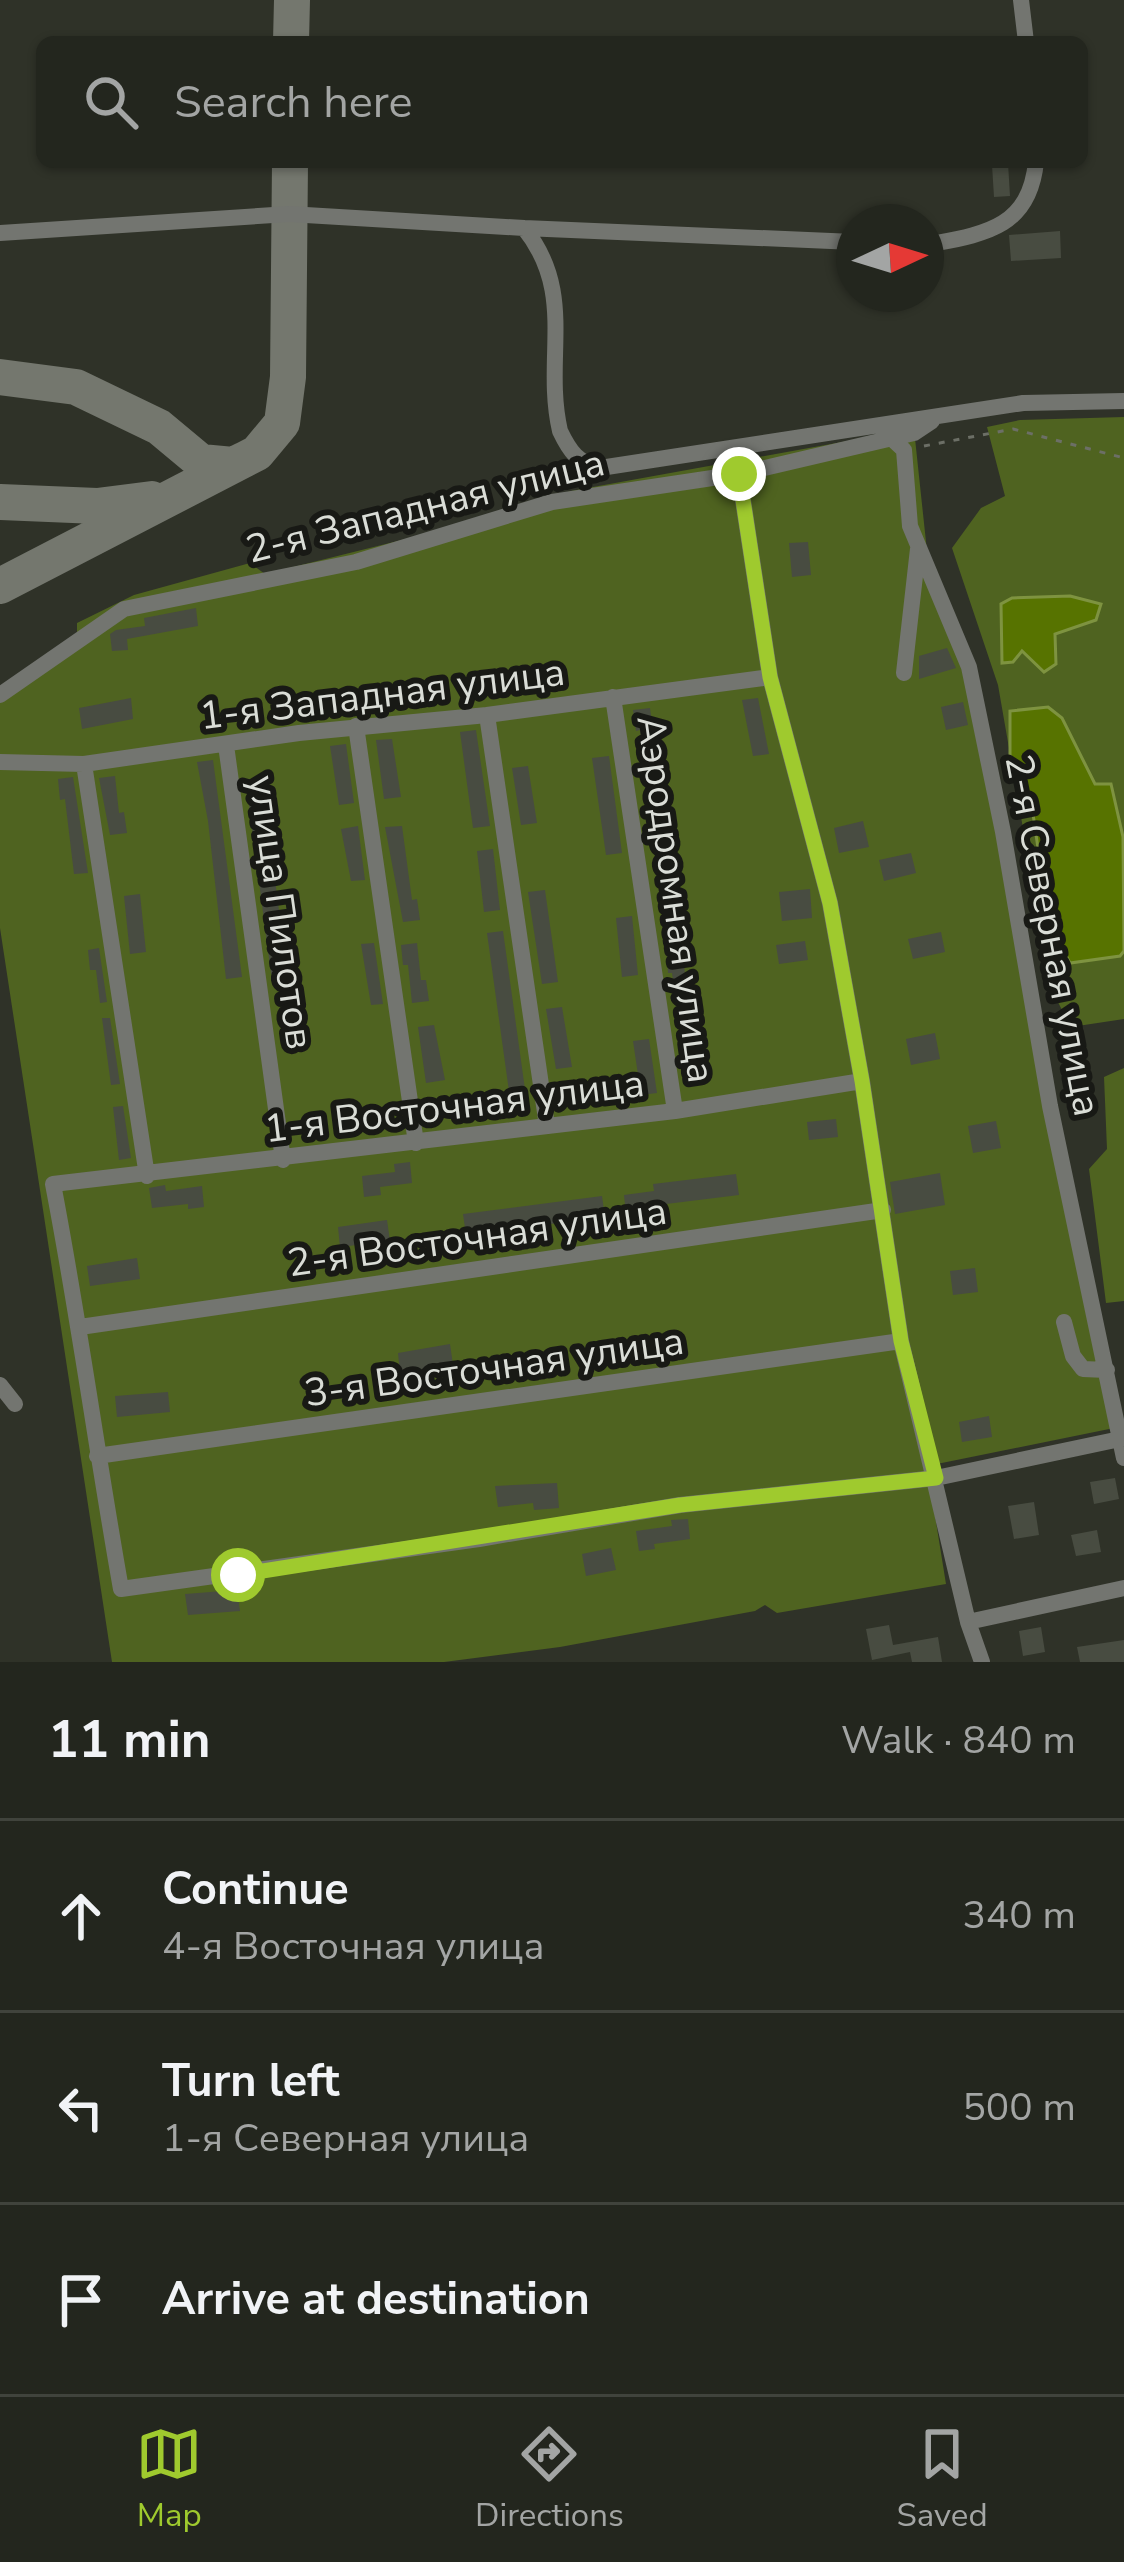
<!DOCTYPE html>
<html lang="en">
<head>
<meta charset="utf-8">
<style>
  :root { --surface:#23261e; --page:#2f322b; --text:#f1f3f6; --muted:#a3a5a4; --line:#40433c; --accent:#9fca2e }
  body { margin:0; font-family:"Nunito Sans",sans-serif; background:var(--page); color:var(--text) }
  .compass { position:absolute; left:836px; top:204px; width:108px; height:108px; border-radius:50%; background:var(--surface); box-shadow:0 3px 9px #0004; rotate:86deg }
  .stop { position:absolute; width:36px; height:36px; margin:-27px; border:9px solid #9fca2e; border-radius:50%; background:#fff }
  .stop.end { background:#9fca2e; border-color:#fff; box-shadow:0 3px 12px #0008 }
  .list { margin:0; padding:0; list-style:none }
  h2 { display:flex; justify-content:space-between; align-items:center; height:156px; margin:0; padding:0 48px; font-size:51px }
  h2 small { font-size:39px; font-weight:400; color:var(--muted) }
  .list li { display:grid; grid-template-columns:78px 1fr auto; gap:36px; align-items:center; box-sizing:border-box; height:192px; padding:0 48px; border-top:3px solid var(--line) }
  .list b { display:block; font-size:45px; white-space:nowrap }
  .list p { margin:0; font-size:39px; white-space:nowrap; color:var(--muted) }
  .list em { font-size:39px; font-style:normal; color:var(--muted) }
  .icon { flex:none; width:66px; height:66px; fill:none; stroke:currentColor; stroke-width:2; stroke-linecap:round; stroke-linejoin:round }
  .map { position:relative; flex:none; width:1124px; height:1662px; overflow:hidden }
  .search { position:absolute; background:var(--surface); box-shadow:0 3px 9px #0004; left:36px; right:36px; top:36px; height:132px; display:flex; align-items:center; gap:30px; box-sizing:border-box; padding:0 42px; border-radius:18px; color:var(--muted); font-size:45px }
  .sheet { height:732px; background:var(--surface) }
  nav { display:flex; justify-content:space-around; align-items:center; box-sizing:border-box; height:168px; border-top:3px solid var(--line); background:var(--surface); font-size:33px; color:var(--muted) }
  nav a { display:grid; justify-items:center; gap:6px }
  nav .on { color:var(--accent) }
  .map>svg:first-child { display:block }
  .green { fill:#4f6320 }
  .water { fill:#577300; stroke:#7e9340; stroke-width:3 }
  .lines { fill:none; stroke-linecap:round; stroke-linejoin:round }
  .taxiway { stroke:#74776e; stroke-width:36 }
  .building { fill:#484c41 }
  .path { stroke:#6c6f66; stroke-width:3; stroke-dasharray:6 9; stroke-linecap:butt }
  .minor { stroke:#737570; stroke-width:16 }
  .route { stroke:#9fca2e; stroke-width:15 }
  .labels { text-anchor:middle; stroke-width:12; stroke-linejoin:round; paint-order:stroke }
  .street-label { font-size:39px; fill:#daddd7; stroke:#181915 }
</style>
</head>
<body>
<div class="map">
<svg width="1124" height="1662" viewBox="0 0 1124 1662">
  <rect width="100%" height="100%" fill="#2f3228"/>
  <path class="green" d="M1124 417V1019L1071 1027 1051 989 998 685 952 548 981 508 1005 496 987 427 1020 420Z
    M914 429 929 570 969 673 1119 1427 927 1466 946 1584 777 1613 765 1605 755 1611 560 1647 444 1662H112L0 928V695L77 642V623L134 595 250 563 265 574 426 534 571 491Z
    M1124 1068V1301L1106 1303 1089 1169 1107 1149 1104 1077Z"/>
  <path class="water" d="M1070 596 1101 604 1096 620 1055 634 1056 664 1044 672 1022 651 1013 662 1002 663 1001 604 1012 598Z
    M1048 707 1062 718 1095 784H1111L1123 837 1124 951 1120 956 1070 963 1057 939 1055 912 1040 862 1032 807 1010 755V711Z"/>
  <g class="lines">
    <path class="taxiway" d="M291 42 292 0
      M0 377 76 387 159 427 201 462 233 465 243 460
      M0 502 97 506 152 499
      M0 586 257 453 282 423 288 377 290 162"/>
  </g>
  <path class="building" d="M1008 163 1010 196 994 197 992 165Z
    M1060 231 1061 258 1011 261 1009 235Z
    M808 542 811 575 792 577 789 543Z
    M196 608 198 626 127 639 128 650 112 651 110 634 116 630 145 626 144 618Z
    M947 648 956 668 919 679V656Z
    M131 698 133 719 82 729 79 708Z
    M758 698 769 754 753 756 742 700Z
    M963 702 968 725 946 730 941 707Z
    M650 708 669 844 653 846 640 730 636 731 633 710Z
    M476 730 490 826 473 828 460 732Z
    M392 739 401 797 384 799 376 740Z
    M346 744 354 803 339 805 330 746Z
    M609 756 622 853 606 855 592 758Z
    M213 760 242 977 226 979 208 821 197 762Z
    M528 766 537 823 521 825 512 768Z
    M115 776 119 813 124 812 127 833 110 835 99 778Z
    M73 777 88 873 74 874 65 799 60 800 58 779Z
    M264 795 287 972 271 974 248 797Z
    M863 821 869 847 839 853 834 828Z
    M358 826 365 880 351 881 341 829Z
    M402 826 412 900 417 899 420 920 403 922 385 827Z
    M493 849 500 910 484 912 477 851Z
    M911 853 916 873 884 881 879 860Z
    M810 889 812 918 782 921 779 892Z
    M545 890 558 982 542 984 528 892Z
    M140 894 146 952 130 954 124 896Z
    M680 910 686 989 690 988 699 1050 683 1052 672 973H668L664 911Z
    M632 916 638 975 622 977 616 918Z
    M503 931 528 1111 512 1113 487 933Z
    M941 932 945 952 913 959 908 939Z
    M805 941 808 960 779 964 776 945Z
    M374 943 383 1004 371 1005 361 944Z
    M417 943 421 980H426L429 1001 412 1003 408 965H403L401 945Z
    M99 948 107 1002 100 1003 96 970H90L88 950Z
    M562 1007 572 1067 556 1069 546 1009Z
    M102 1018H110L120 1084 111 1085Z
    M434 1025 445 1080 426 1083 418 1027Z
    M935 1033 940 1059 911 1065 906 1039Z
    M649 1039 657 1093 641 1095 633 1041Z
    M123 1106 131 1158 119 1160 113 1107Z
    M836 1119 838 1137 809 1140 807 1122Z
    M996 1121 1001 1148 973 1153 968 1126Z
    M410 1162 412 1183 380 1187 381 1195 364 1197 362 1176 395 1172 394 1164Z
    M940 1173 945 1205 895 1214 890 1182Z
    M736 1174 739 1195 642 1207 643 1213 626 1215 624 1195 654 1191 653 1184Z
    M165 1185 166 1191 202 1186 204 1207 188 1209V1204L152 1208 149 1188Z
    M602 1196 605 1217 466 1235 463 1214Z
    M387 1220 390 1241 340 1247 338 1227Z
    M137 1258 140 1279 90 1286 87 1266Z
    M975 1268 978 1292 953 1295 950 1271Z
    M450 1344 453 1365 400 1374 398 1353Z
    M168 1392 170 1412 117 1417 115 1396Z
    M989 1416 992 1437 962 1442 959 1422Z
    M1115 1478 1119 1499 1094 1504 1090 1482Z
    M557 1483 559 1508 534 1510 533 1503 498 1507 495 1486Z
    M1034 1502 1039 1535 1014 1539 1008 1506Z
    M688 1519 690 1539 654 1544 655 1549 639 1551 636 1531 672 1526 671 1520Z
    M1097 1530 1101 1552 1076 1556 1071 1535Z
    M611 1548 616 1570 586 1576 582 1554Z
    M237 1590 240 1611 188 1615 185 1594Z
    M889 1625 893 1645 938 1637 942 1662H912L910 1652 872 1660 866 1629Z
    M1041 1627 1045 1652 1023 1656 1019 1631Z
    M1124 1640V1662H1080L1077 1647Z"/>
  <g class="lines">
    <path class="path" d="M924 446 1013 429 1124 458"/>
    <path class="minor" d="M1021 0 1026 42
      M524 228 854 242
      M0 233 289 214 524 228C577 294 543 357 560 431 570 452 578 463 600 468L1023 403 1124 401
      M926 245C984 234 1029 229 1036 162
      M890 437 904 450 910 526 969 667 1003 832 1050 1106 1124 1458
      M739 474 770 677 830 903 862 1081 901 1341 968 1622 982 1662
      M904 673 918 549
      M0 695 124 609 356 562 552 502 739 474 914 433 932 421
      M613 697 675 1111
      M487 715 547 1126
      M356 726 416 1143
      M226 745 283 1160
      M0 762 84 764 299 733 487 715 770 677
      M84 764 147 1176
      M862 1081 675 1111 53 1184C79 1319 97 1454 121 1589L479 1539 680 1505 936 1478 1120 1439
      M1064 1322 1073 1356 1083 1369 1107 1370
      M80 1327 883 1210
      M0 1385 15 1404
      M97 1456 901 1341
      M968 1622 1124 1588"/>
  </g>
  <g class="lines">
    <path class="route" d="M238 1575 680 1505 936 1478 901 1341 862 1081 830 903 770 677 739 474"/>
  </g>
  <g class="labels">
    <g class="street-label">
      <text transform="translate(425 505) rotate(-14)" y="14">2-я Западная улица</text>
      <text transform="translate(382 693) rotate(-7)" y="14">1-я Западная улица</text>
      <text transform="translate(677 899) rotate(82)" y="14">Аэродромная улица</text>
      <text transform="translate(282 912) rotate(82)" y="14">улица Пилотов</text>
      <text transform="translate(1054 935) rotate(79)" y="14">2-я Северная улица</text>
      <text transform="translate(454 1105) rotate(-7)" y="14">1-я Восточная улица</text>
      <text transform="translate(477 1236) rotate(-8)" y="14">2-я Восточная улица</text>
      <text transform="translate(494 1366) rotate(-8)" y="14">3-я Восточная улица</text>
    </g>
  </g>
</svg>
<svg class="compass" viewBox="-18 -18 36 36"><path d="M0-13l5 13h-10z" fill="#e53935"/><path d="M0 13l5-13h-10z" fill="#a3a5a4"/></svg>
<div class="stop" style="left:238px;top:1575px"></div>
<div class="stop end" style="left:739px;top:474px"></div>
<div class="search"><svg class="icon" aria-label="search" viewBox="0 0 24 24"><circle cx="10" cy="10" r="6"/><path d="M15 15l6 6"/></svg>Search here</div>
</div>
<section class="sheet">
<h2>11 min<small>Walk · 840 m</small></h2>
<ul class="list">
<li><svg class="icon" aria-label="ahead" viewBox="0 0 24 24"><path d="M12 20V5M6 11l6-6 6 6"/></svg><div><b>Continue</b><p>4-я Восточная улица</p></div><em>340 m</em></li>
<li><svg class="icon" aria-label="left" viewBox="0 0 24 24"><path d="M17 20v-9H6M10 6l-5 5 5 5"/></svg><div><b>Turn left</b><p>1-я Северная улица</p></div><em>500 m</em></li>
<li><svg class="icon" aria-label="arrive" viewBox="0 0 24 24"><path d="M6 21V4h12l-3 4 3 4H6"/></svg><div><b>Arrive at destination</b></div></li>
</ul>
</section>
<nav>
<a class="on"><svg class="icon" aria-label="map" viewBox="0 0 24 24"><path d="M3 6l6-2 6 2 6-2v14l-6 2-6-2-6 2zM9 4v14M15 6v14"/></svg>Map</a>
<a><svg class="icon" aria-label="directions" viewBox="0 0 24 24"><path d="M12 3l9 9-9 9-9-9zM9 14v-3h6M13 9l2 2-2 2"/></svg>Directions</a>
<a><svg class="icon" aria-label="saved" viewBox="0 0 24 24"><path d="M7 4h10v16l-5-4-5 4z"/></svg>Saved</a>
</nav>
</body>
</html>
